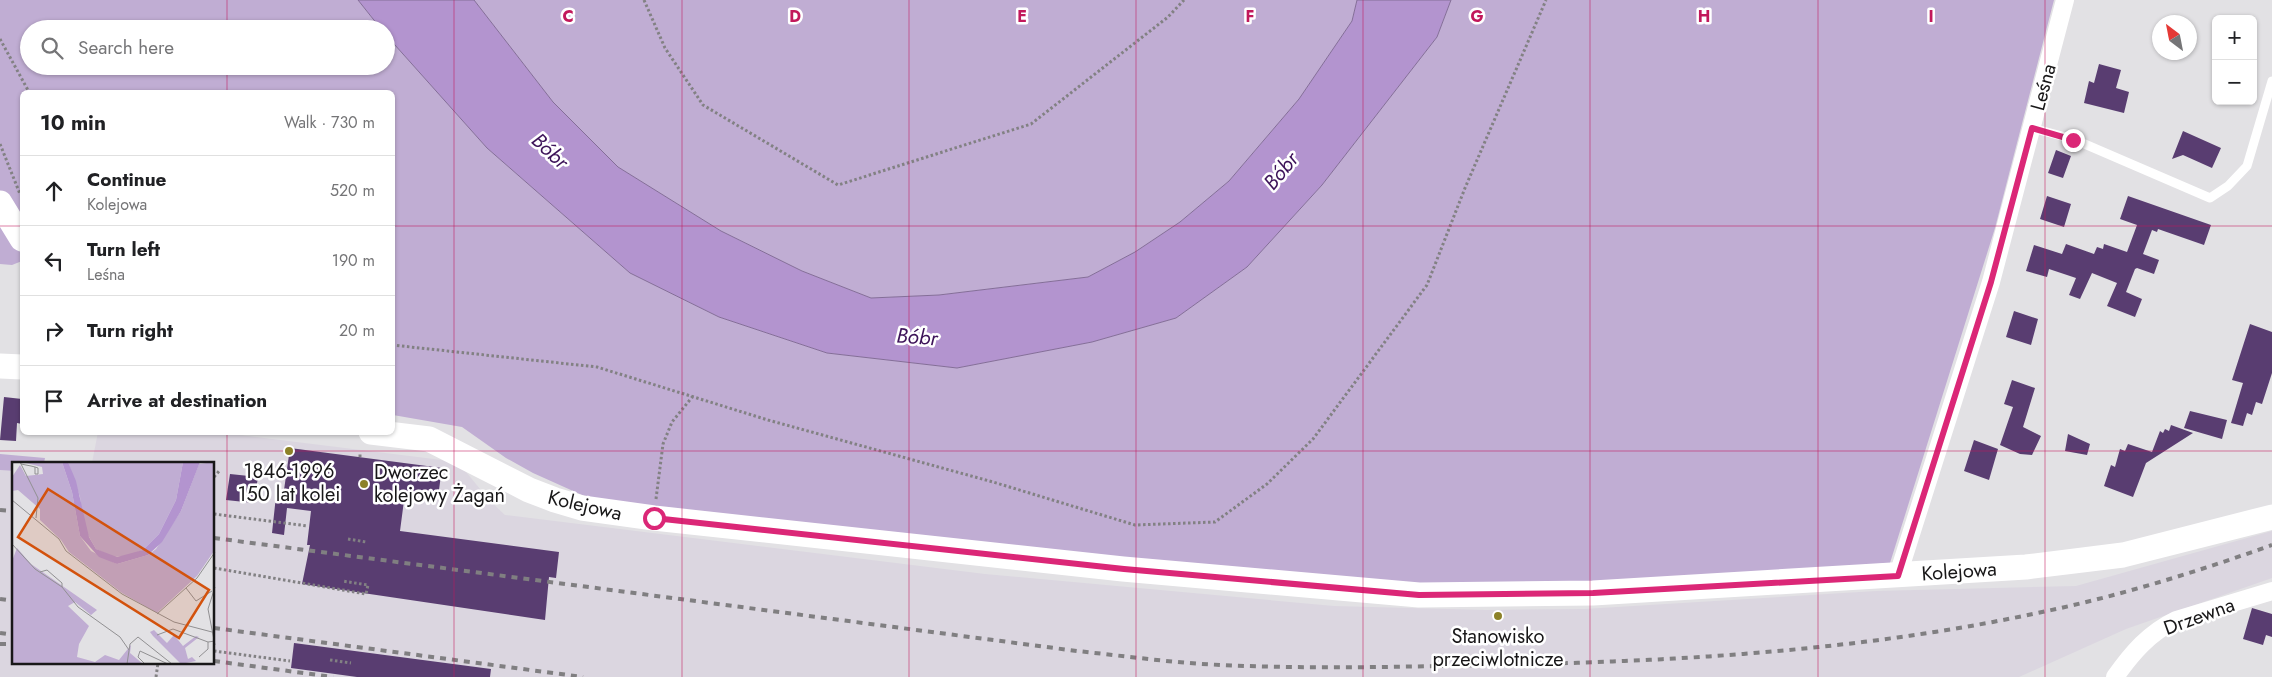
<!DOCTYPE html>
<html lang="en">
<head>
<meta charset="utf-8">
<style>
  :root { --surface:#fff; --page:#f2f2f2; --text:#202124; --muted:#757577; --line:#e0e0e0 }
  body { margin:0; font-family:Jost,sans-serif; background:var(--page); color:var(--text) }
  .controls { position:absolute; right:15px; top:15px; display:grid; overflow:hidden; border-radius:8px; box-shadow:0 1px 4px #0004 }
  .controls button { width:45px; height:45px; display:grid; place-items:center; padding:0; border:0; border-bottom:1px solid var(--line); background:var(--surface); color:var(--text); font:25px sans-serif }
  .compass { position:absolute; left:2152px; top:15px; width:45px; height:45px; border-radius:50%; background:var(--surface); box-shadow:0 1px 4px #0004; rotate:328deg }
  .stop { position:absolute; width:15px; height:15px; margin:-11px; border:4px solid #db2777; border-radius:50%; background:#fff }
  .stop.end { background:#db2777; border-color:#fff; box-shadow:0 1px 5px #0008 }
  .list { margin:0; padding:0; list-style:none }
  h2 { display:flex; justify-content:space-between; align-items:center; height:65px; margin:0; padding:0 20px; font-size:21px }
  h2 small { font-size:16px; font-weight:400; color:var(--muted) }
  .list li { display:grid; grid-template-columns:32px 1fr auto; gap:15px; align-items:center; box-sizing:border-box; height:70px; padding:0 20px; border-top:1px solid var(--line) }
  .list b { display:block; font-size:19px; white-space:nowrap }
  .list p { margin:0; font-size:16px; white-space:nowrap; color:var(--muted) }
  .list em { font-size:16px; font-style:normal; color:var(--muted) }
  .icon { flex:none; width:28px; height:28px; fill:none; stroke:currentColor; stroke-width:2; stroke-linecap:round; stroke-linejoin:round }
  .map { position:relative; flex:none; width:2272px; height:677px; overflow:hidden }
  .search { position:absolute; background:var(--surface); box-shadow:0 1px 4px #0004; left:20px; top:20px; width:375px; height:55px; display:flex; align-items:center; gap:12px; box-sizing:border-box; padding:0 18px; border-radius:28px; color:var(--muted); font-size:19px }
  .panel { position:absolute; background:var(--surface); box-shadow:0 1px 4px #0004; left:20px; top:90px; width:375px; height:345px; border-radius:8px }
  .map>svg:first-child { display:block }
  .built { fill:#dbd6e0 }
  .green { fill:#c0add3 }
  .water { fill:#b394cf; stroke:#846e98 }
  .building { fill:#593d71 }
  .lines { fill:none; stroke-linecap:round; stroke-linejoin:round }
  .path { stroke:#828183; stroke-width:3; stroke-dasharray:2.5 2.5; stroke-linecap:butt }
  .lane { stroke:#fff; stroke-width:9 }
  .street { stroke:#fff; stroke-width:18 }
  .secondary { stroke:#fff; stroke-width:25 }
  .rail { stroke:#807f81; stroke-width:4; stroke-dasharray:6 6; stroke-linecap:butt }
  .route { stroke:#db2777; stroke-width:6 }
  .grid { fill:none; stroke:#c2185b; stroke-width:1; stroke-opacity:0.55 }
  .poi-dot { fill:#8c8128; stroke:#fff; stroke-width:2 }
  .labels { text-anchor:middle; stroke-width:5; stroke-linejoin:round; paint-order:stroke }
  .street-label { font-size:20px; fill:#181718; stroke:#fff }
  .poi-label { font-size:20px; fill:#181718; stroke:#fff }
  .water-label { font-size:21px; font-style:italic; fill:#3d1359; stroke:#fff }
  .inset-road { fill:none; stroke:#919092; stroke-width:1 }
  .view { fill:#d3520d; fill-opacity:0.15; stroke:#d3520d; stroke-width:2.5 }
  .inset-edge { fill:none; stroke:#181718; stroke-width:2.5 }
  .grid-label { font-size:16px; text-anchor:middle; font-weight:bold; fill:#c2185b; stroke:#fff; stroke-width:5; stroke-linejoin:round; paint-order:stroke }
</style>
</head>
<body>
<div class="map">
<svg width="2272" height="677" viewBox="0 0 2272 677">
  <rect width="100%" height="100%" fill="#e2e1e4"/>
  <path class="built" d="M98 432 223 433 458 462 489 500 505 515 985 574 1334 606 1486 610 1584 609 1876 591 2076 586 2272 531V578L2126 629 2019 677H0V470L14 471V663H214V463H92Z"/>
  <path class="green" d="M0 0H358L381 29H29V66H386V35L487 148 630 273 719 317 827 353 957 368 1092 342 1176 318 1247 267 1322 185 1437 37 1451 0H2054L1995 228 1890 563 1605 584 1416 585 1138 566 613 502 582 495 533 473 506 458 462 427 393 415 392 92H22V261L12 265 0 264Z
    M474 0H1357L1352 21 1299 99 1229 181 1180 222 1135 252 1088 277 939 295 871 298 802 271 721 231 618 167 553 102Z
    M0 454 45 458 44 463H14V471L0 470Z"/>
  <path class="water" d="M358 0H474L553 102 618 167 721 231 802 271 871 298 939 295 1088 277 1135 252 1180 222 1229 181 1299 99 1352 21 1357 0H1451L1437 37 1322 185 1247 267 1176 318 1092 342 957 368 827 353 719 317 630 273 487 148 386 35V29H381Z"/>
  <path class="building" d="M2099 64 2121 70 2116 88 2129 92 2124 113 2084 103 2089 81 2094 83Z
    M2183 131 2221 148 2212 168 2183 155 2172 159Z
    M2056 150 2071 156 2063 178 2048 173Z
    M2047 196 2071 204 2064 227 2040 219Z
    M2128 196 2211 225 2204 245 2158 229 2157 232 2152 230 2143 254 2159 260 2154 274 2137 268 2135 269 2126 292 2142 299 2135 317 2107 306 2117 283 2092 273 2080 299 2069 295 2076 278 2049 269 2047 277 2026 271 2034 245 2062 254 2066 244 2094 254 2097 247 2103 249 2104 244 2127 252 2137 225 2120 219Z
    M2014 311 2038 319 2031 345 2006 337Z
    M2250 324 2272 332V373L2262 404 2256 402 2252 415 2247 413 2243 426 2231 423 2243 383 2232 380Z
    M2012 380 2035 388 2023 427 2041 436 2032 455 2020 454 2000 445 2013 407 2004 404Z
    M4 397 22 399V424L17 423 16 441 0 440Z
    M2190 411 2227 420 2222 439 2184 428Z
    M2171 425 2193 433 2146 463 2133 497 2104 486 2111 465 2115 467 2120 449 2125 451 2128 444 2152 452 2160 431 2163 433 2165 429 2169 431Z
    M2068 434 2090 444 2087 455 2065 451Z
    M1974 440 1998 449 1989 480 1964 471Z
    M290 448 442 468 438 497 405 493 400 531 559 552 556 578 549 577 545 620 302 584 310 545H307L311 511 287 508 284 535 272 533 276 496 283 497Z
    M230 474 258 477 254 503 226 500Z
    M2252 608 2272 614V637L2266 635 2263 645 2243 639Z
    M294 643 491 669 490 677H357L291 668Z"/>
  <g class="lines">
    <path class="path" d="M644 0 665 48 703 105 838 185 1031 124 1168 17 1184 0
      M0 39 29 92
      M0 144 20 194
      M392 345 597 367 768 420 993 482 1135 525 1215 522 1267 484 1313 439 1427 285 1465 188 1546 0
      M360 457V453
      M214 477 220 470
      M656 499 663 444 672 422 693 396
      M214 514 308 526
      M348 539 366 542
      M214 568 366 594 368 585 342 581
      M214 651 290 661
      M330 660 351 663
      M156 677 158 663"/>
    <path class="lane" d="M2032 128 2073 139 2210 198 2228 186 2247 166 2272 81"/>
    <path class="street" d="M1898 575 1991 282 2065 0
      M2115 677C2132 653 2149 633 2176 620L2272 591"/>
    <path class="secondary" d="M0 203 22 239
      M0 366 22 367
      M371 432 429 439 529 490 555 500 582 508 654 518 1123 569 1419 595 1593 593 2026 567 2123 555 2272 517"/>
    <path class="rail" d="M0 510 14 511
      M214 538 1077 651C1125 656 1173 663 1222 665 1309 669 1396 667 1483 665 1675 662 1868 651 2056 609 2129 593 2202 570 2272 545
      M0 599 14 601
      M214 628 583 677
      M0 633 14 635
      M0 644H14
      M214 661 333 677"/>
  </g>
  <g class="lines">
    <path class="route" d="M654 518 1124 569 1419 595 1593 593 1898 576 1991 282 2032 128 2073 140"/>
  </g>
  <path class="grid" d="M227 0V29M454 0V677M682 0V677M909 0V677M1136 0V677M1363 0V677M1590 0V677M1818 0V677M2045 0V677M227 66V92M0 226H22M392 226H2272M227 432V677M0 451H2272"/>
  <g class="poi-dot">
    <circle cx="289" cy="451" r="5"/>
    <circle cx="364" cy="484" r="5"/>
    <circle cx="1498" cy="616" r="5"/>
  </g>
  <g class="labels">
    <g class="street-label">
      <text transform="translate(2043 87) rotate(-75)" y="7">Leśna</text>
      <text transform="translate(585 505) rotate(13)" y="7">Kolejowa</text>
      <text transform="translate(1959 571) rotate(-4)" y="7">Kolejowa</text>
      <text transform="translate(2199 616) rotate(-20)" y="7">Drzewna</text>
    </g>
    <g class="poi-label">
      <text x="289" y="478">1846-1996<tspan x="289" dy="23">150 lat kolei</tspan></text>
      <text x="374" y="479" text-anchor="start">Dworzec<tspan x="374" dy="23">kolejowy Żagań</tspan></text>
      <text x="1498" y="643">Stanowisko<tspan x="1498" dy="23">przeciwlotnicze</tspan></text>
    </g>
    <g class="water-label">
      <text transform="translate(550 151) rotate(43)" y="7">Bóbr</text>
      <text transform="translate(1281 171) rotate(-50)" y="7">Bóbr</text>
      <text transform="translate(917 337) rotate(4)" y="7">Bóbr</text>
    </g>
  </g>
  <g transform="translate(12 462)">
    <rect width="202" height="202" fill="#e2e1e4"/>
    <path d="M10 0H50L60 30 68 74 79 89 105 102 136 93 144 87 169 49 187 2 202 0V89L185 114 145 151 110 131 57 90 49 78 28 58V47L6 28 0 29V15L8 3 14 14 31 12 30 5ZM56 0H171L164 38 147 72 131 88 115 94 101 95 84 87 72 66 68 35ZM5 86 19 102 85 148 79 153 63 140 56 144 77 164 67 182 65 195 83 200 93 193 107 198 119 183 118 191 131 202H0V99ZM142 168 155 181 162 173 171 184 184 174 187 175 173 186 176 197 180 195 184 199 169 202 141 174 138 170Z" fill="#c0add3"/>
    <path d="M50 0H56L64 19 77 75 84 87 105 95 131 88 147 72 164 38 171 0H188L169 49 150 80 136 93 105 102 87 95 68 74 60 30Z" fill="#b394cf"/>
    <path class="inset-road" d="M8 0 26 36 24 56M9 2 19 4 23 5 26 6V12H23V5M0 38 47 77 54 89 110 132 162 160 200 170M0 82 23 107 50 125 66 145 108 175 117 188M28 110 35 108 50 121V125M203 125 196 147 203 183M174 126 184 139 200 129M145 152 185 116 203 90M145 173 161 167 196 180 203 179M187 195 196 187V180M115 202 118 182 126 175 160 202M133 202 126 195 128 189 156 202"/>
    <path class="view" d="M36 27 197 128 167 176 6 75Z"/>
    <rect width="202" height="202" class="inset-edge"/>
  </g>
  <g class="grid-label">
    <text x="568" y="22">C</text>
    <text x="795" y="22">D</text>
    <text x="1022" y="22">E</text>
    <text x="1250" y="22">F</text>
    <text x="1477" y="22">G</text>
    <text x="1704" y="22">H</text>
    <text x="1931" y="22">I</text>
  </g>
</svg>
<div class="controls">
<button>+</button>
<button>−</button>
</div>
<svg class="compass" viewBox="-18 -18 36 36"><path d="M0-13l5 13h-10z" fill="#e53935"/><path d="M0 13l5-13h-10z" fill="#757577"/></svg>
<div class="stop" style="left:654px;top:518px"></div>
<div class="stop end" style="left:2073px;top:140px"></div>
<div class="search"><svg class="icon" aria-label="search" viewBox="0 0 24 24"><circle cx="10" cy="10" r="6"/><path d="M15 15l6 6"/></svg>Search here</div>
<section class="panel">
<h2>10 min<small>Walk · 730 m</small></h2>
<ul class="list">
<li><svg class="icon" aria-label="ahead" viewBox="0 0 24 24"><path d="M12 20V5M6 11l6-6 6 6"/></svg><div><b>Continue</b><p>Kolejowa</p></div><em>520 m</em></li>
<li><svg class="icon" aria-label="left" viewBox="0 0 24 24"><path d="M17 20v-9H6M10 6l-5 5 5 5"/></svg><div><b>Turn left</b><p>Leśna</p></div><em>190 m</em></li>
<li><svg class="icon" aria-label="right" viewBox="0 0 24 24"><path d="M7 20v-9h11M14 6l5 5-5 5"/></svg><div><b>Turn right</b></div><em>20 m</em></li>
<li><svg class="icon" aria-label="arrive" viewBox="0 0 24 24"><path d="M6 21V4h12l-3 4 3 4H6"/></svg><div><b>Arrive at destination</b></div></li>
</ul>
</section>
</div>
</body>
</html>
